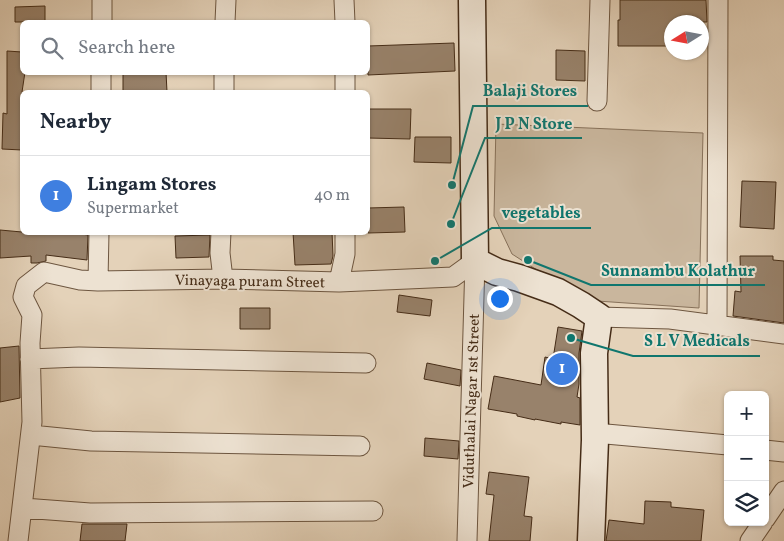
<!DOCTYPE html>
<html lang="en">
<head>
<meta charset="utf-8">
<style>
  :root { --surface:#fff; --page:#f6f6f7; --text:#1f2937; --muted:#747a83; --line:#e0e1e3; --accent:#8f2418 }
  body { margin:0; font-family:Vollkorn,serif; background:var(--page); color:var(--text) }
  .controls { position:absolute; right:15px; bottom:15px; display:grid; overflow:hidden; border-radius:8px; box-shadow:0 1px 4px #0004 }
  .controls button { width:45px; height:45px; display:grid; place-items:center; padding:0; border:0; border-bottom:1px solid var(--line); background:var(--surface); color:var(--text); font:25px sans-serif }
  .compass { position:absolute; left:664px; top:15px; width:45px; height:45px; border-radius:50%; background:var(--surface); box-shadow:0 1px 4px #0004; rotate:259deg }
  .you { position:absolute; left:499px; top:298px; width:18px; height:18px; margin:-12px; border:4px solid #fff; border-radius:50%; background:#1a73e8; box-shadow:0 0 0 8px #1a73e833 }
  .badge { display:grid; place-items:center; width:32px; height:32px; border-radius:50%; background:var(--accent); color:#fff; font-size:16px; font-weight:700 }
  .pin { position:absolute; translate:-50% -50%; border:2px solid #fff; box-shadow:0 1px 5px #0006 }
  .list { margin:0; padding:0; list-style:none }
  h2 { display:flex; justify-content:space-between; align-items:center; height:65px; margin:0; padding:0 20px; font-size:21px }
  h2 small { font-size:16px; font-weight:400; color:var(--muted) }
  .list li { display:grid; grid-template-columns:32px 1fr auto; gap:15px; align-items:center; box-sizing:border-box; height:80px; padding:0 20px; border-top:1px solid var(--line) }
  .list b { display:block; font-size:19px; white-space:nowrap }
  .list p { margin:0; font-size:16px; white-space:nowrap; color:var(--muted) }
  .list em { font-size:16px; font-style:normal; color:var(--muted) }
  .icon { flex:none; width:28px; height:28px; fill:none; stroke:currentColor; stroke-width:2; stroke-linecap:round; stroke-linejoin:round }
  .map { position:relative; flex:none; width:784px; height:541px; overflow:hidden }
  .search { position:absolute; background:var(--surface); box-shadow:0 1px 4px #0004; left:20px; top:20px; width:350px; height:55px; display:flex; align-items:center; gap:12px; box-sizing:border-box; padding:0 18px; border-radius:8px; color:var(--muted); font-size:19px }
  .panel { position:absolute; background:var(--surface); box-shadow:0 1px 4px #0004; left:20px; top:90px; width:350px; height:145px; border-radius:8px }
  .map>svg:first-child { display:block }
  .green { fill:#c9b69d; stroke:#87715a }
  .building { fill:#98826b; stroke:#452c17 }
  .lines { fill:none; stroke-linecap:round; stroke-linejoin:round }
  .street-casing { stroke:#6d5640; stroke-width:21 }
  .secondary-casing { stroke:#452c17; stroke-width:29 }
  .street { stroke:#ede2d2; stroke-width:19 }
  .secondary { stroke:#ede2d2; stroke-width:26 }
  .labels { text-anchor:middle; stroke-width:4; stroke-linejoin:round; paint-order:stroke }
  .street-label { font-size:15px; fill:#452c17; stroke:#ede2d2 }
  .leader { fill:none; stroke:#0f766e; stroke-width:2 }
  .callout-dot { fill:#0f766e; stroke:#ede2d2; stroke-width:2 }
  .callout-label { font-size:16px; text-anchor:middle; font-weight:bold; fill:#0f766e; stroke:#ede2d2; stroke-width:4; stroke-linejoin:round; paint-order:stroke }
</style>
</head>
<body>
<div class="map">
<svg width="784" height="541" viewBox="0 0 784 541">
  <rect width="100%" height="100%" fill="#e4d2b9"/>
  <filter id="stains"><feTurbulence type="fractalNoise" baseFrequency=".004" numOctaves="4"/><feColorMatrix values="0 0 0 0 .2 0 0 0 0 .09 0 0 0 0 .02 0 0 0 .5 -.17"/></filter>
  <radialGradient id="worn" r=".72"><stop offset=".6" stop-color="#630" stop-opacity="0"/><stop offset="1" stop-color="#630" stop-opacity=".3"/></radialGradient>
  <path class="green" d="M496 124 703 133 699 308 597 301 548 277 512 254 494 216Z"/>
  <path class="building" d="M620 0H706L707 22H672V46H618V20H620Z
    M45 6V22H15V7Z
    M454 43 455 71 368 75V46Z
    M556 50 585 51V81L556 80Z
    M7 51 22 52V72H25L22 92V150L2 149 3 113 7 114Z
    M123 72H166L167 92H123Z
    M368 109H411L410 139 368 138Z
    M415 137H451V163L414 162Z
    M742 181 776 182 774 229 740 227Z
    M404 207 405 232 368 233V208Z
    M0 230 22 232 53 234V232H67L88 235 87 260 46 255V261L37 263H31V256L0 258Z
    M293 232H332L333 256 331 264 295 265Z
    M210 235 209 257 176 258 175 236Z
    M740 256H773V260L784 261V323L733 316 735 291 741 292Z
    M399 295 432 300 430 316 397 312Z
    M240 308H270V329H240Z
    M558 327 582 331 579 353V384L577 397 580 398V425L561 422V424L535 419V420L517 416V414L488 409 494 376 541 385 545 357 553 359Z
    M19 346 20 398 0 402V348Z
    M427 363 461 370 460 386 424 379Z
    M425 438 459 441 458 459 424 456Z
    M489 472 529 477 524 516 532 517 530 541H489L494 495 486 494Z
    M645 501 671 502V507L704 510 701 541H606L609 520 644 524Z
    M82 524H127L125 541H80Z"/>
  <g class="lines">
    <defs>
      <path id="street" d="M344 0 345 22
        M102 22V0
        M225 22 226 0
        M345 72V92
        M101 92V72
        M224 92V72
        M597 101 600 0
        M221 232 220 253 223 279
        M98 281 99 232
        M339 282 345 254V232
        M599 317 670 319 784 334
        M717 324 718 0
        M30 359 79 357 366 363
        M595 433 728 445
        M31 435 91 441 360 446
        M765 450 784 452
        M23 508 90 513 373 511
        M765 519 784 491
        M18 541 32 422 30 343 32 315 23 297 26 286 44 272 80 280 98 281 223 279 339 282 453 277 475 261
        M467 541 475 261
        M750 541 763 522"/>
      <path id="secondary" d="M472 0 475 261 497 272 519 278 558 292 581 305 599 317 594 353 595 440 591 541"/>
    </defs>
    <use href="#street" class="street-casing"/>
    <use href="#secondary" class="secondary-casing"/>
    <use href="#street" class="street"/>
    <use href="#secondary" class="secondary"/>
  </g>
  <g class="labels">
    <g class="street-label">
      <text transform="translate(250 281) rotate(1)" y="5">Vinayaga puram Street</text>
      <text transform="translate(471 401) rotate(-88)" y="5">Viduthalai Nagar 1st Street</text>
    </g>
  </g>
  <path class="leader" d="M452 185L473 106H588M451 224L485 138H582M435 261L492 228H591M528 260L591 285H765M571 338L633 356H760"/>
  <g class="callout-dot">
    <circle cx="452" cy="185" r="5"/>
    <circle cx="451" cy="224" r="5"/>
    <circle cx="435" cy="261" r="5"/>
    <circle cx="528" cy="260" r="5"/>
    <circle cx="571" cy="338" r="5"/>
  </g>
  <g class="callout-label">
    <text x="530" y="96">Balaji Stores</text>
    <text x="534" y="129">J P N Store</text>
    <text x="541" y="218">vegetables</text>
    <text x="678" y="276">Sunnambu Kolathur</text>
    <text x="697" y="346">S L V Medicals</text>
  </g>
  <rect width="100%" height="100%" filter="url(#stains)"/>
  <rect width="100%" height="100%" fill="url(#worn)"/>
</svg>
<div class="controls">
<button>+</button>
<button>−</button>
<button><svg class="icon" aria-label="layers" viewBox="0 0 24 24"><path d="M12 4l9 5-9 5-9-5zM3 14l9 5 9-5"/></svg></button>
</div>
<svg class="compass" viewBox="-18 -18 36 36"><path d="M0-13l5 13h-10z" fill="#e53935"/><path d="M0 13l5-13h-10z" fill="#747a83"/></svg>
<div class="you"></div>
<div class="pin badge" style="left:562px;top:369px;background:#3f7fe0">1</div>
<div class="search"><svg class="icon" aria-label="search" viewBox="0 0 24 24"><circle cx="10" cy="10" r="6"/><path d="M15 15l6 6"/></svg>Search here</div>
<section class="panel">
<h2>Nearby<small></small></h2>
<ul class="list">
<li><span class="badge" style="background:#3f7fe0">1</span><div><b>Lingam Stores</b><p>Supermarket</p></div><em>40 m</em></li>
</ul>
</section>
</div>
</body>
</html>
